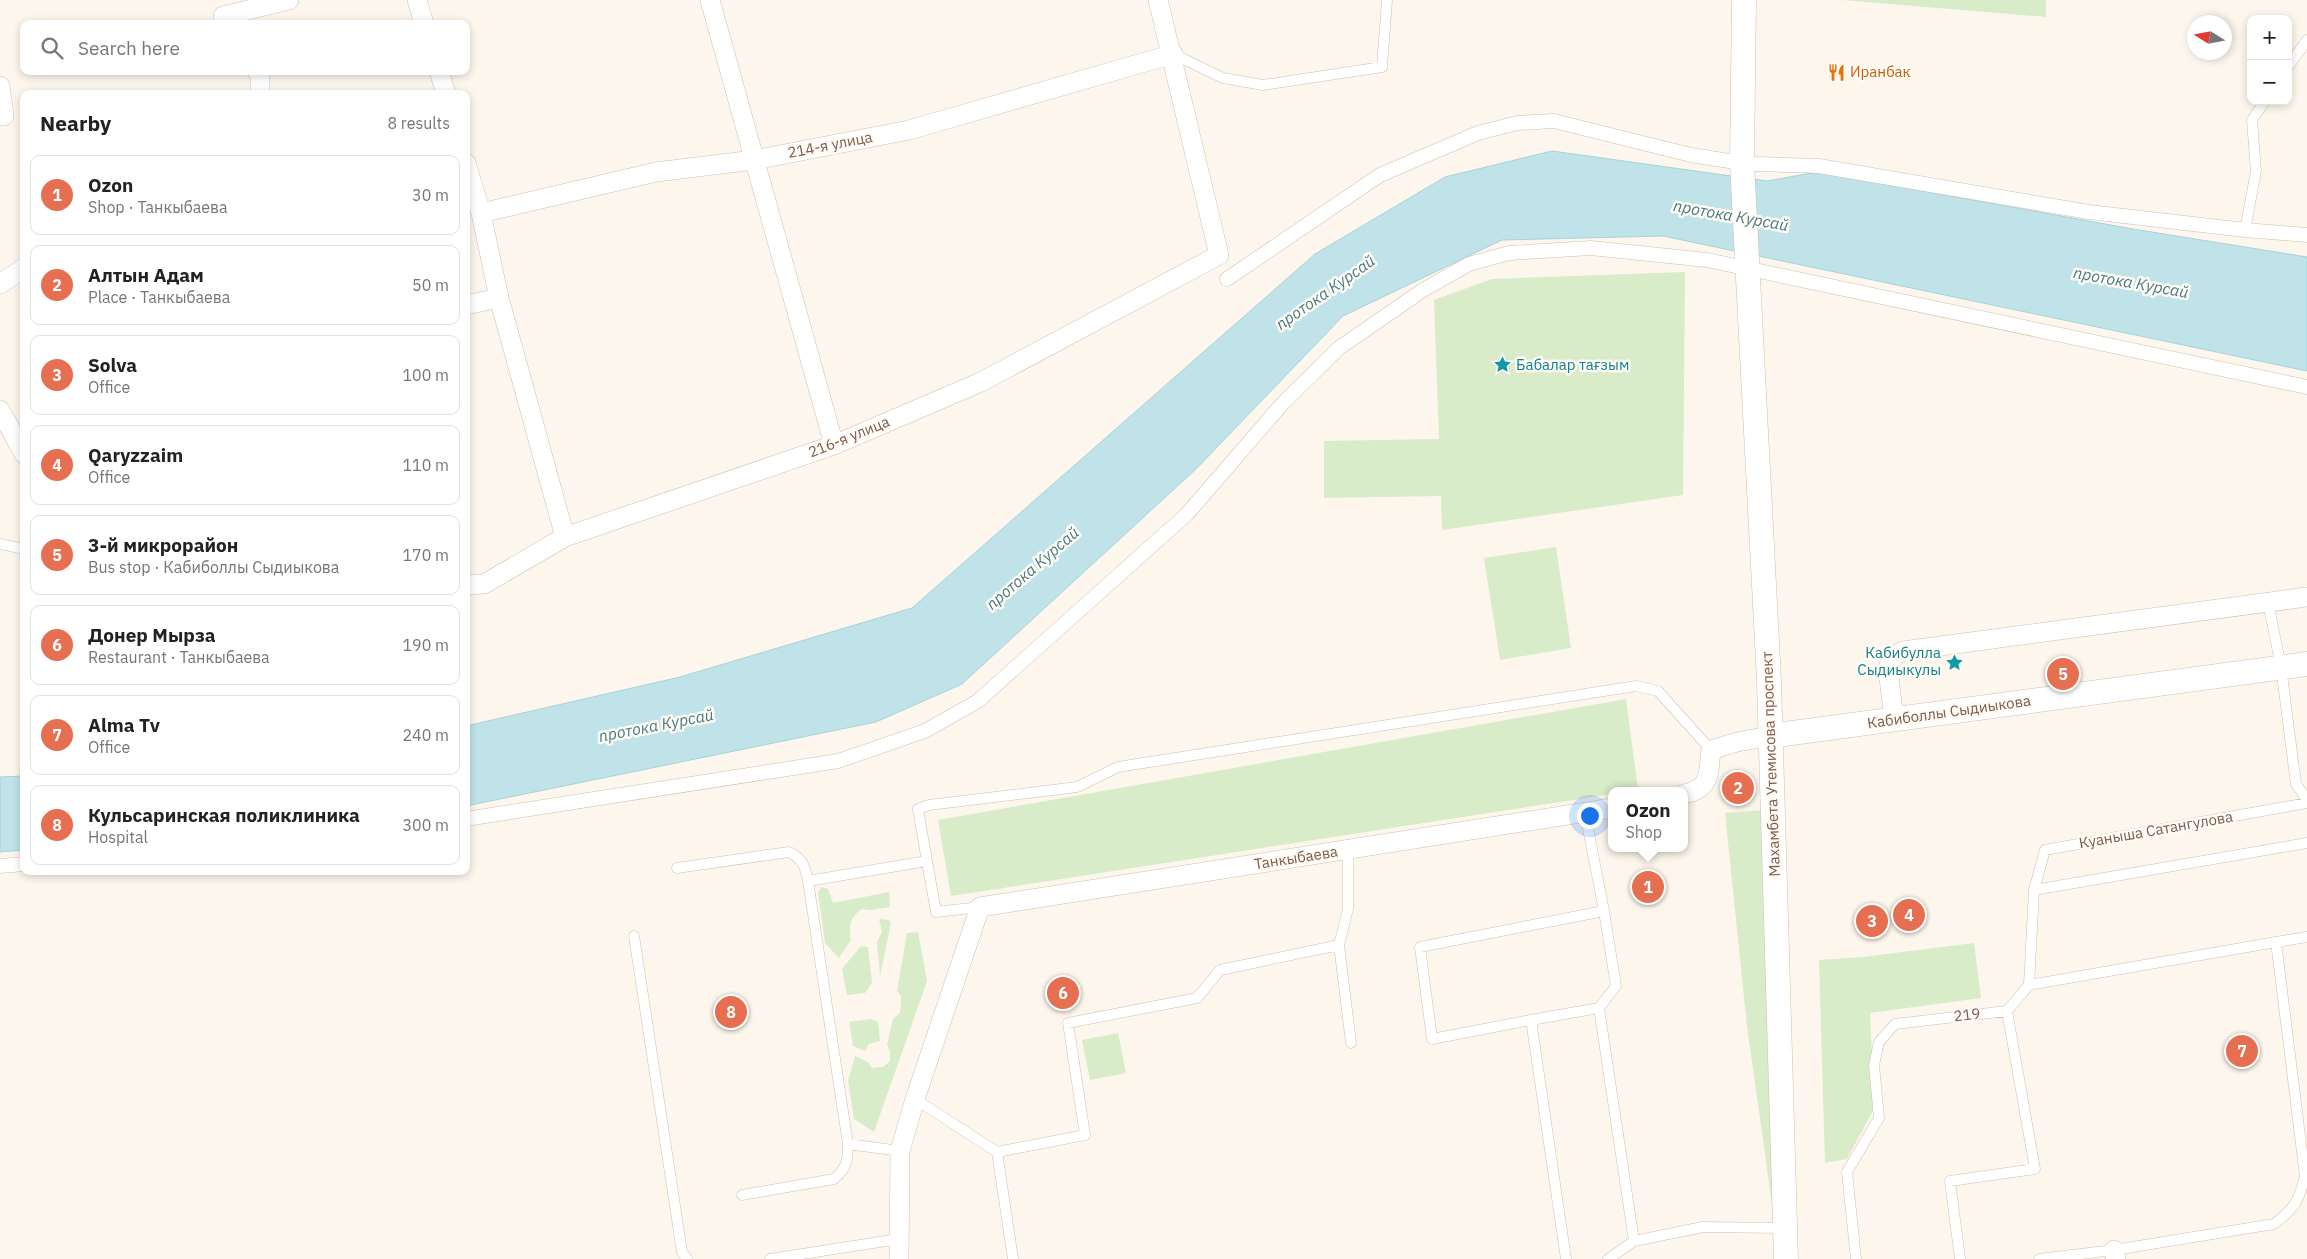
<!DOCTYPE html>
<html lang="en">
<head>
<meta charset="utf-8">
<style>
  :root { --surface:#fff; --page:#f6f6f6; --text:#222; --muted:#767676; --line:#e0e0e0; --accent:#e76f51 }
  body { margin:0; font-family:"IBM Plex Sans",sans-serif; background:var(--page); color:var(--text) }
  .controls { position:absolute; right:15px; top:15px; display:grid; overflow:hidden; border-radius:10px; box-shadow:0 2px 8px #0003 }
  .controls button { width:45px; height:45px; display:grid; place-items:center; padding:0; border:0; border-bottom:1px solid var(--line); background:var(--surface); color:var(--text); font:25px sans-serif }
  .compass { position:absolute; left:2187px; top:15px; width:45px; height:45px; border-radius:50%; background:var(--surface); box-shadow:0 2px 8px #0003; rotate:281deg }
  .you { position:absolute; left:1589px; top:815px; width:18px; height:18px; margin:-12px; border:4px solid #fff; border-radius:50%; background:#1a73e8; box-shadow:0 0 0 8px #1a73e833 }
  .badge { display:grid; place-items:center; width:32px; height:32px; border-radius:50%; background:var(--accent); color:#fff; font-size:16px; font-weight:700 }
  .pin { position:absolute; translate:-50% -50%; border:2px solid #fff; box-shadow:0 1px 5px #0006 }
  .popup { position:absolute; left:1608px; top:787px; width:80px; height:65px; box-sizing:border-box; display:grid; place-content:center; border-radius:10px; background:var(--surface); filter:drop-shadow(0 1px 4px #0005); font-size:16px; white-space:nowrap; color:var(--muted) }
  .popup b { font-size:19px; color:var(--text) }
  .popup::after { content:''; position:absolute; left:50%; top:100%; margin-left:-10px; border:10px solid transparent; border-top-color:var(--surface) }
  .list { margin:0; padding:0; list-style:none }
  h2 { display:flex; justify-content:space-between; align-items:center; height:65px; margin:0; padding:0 20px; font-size:21px }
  h2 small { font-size:16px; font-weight:400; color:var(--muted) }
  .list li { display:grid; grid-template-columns:32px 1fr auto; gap:15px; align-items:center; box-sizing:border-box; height:80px; margin:0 10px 10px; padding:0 10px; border:1px solid var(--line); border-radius:10px }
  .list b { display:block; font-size:19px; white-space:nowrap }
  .list p { margin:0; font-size:16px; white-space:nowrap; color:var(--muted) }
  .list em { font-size:16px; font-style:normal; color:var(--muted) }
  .icon { flex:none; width:28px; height:28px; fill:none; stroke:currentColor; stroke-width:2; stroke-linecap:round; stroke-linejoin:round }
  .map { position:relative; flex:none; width:2307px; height:1259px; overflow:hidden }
  .search { position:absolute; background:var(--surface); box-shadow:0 2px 8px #0003; left:20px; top:20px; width:450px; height:55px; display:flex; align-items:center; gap:12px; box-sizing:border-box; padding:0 18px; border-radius:10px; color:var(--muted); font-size:19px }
  .panel { position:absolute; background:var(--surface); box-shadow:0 2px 8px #0003; left:20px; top:90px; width:450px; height:785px; border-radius:10px }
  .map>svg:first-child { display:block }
  .green { fill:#d8ecc9 }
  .water { fill:#bfe3e8; stroke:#a5d3da }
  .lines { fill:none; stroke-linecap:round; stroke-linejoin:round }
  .service-casing { stroke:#d1beb0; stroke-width:11 }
  .pedestrian-casing { stroke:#d1beb0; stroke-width:15 }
  .minor-casing { stroke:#d1beb0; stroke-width:20 }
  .tertiary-casing { stroke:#d1beb0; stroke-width:25 }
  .service { stroke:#fff; stroke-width:10 }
  .pedestrian { stroke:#fff; stroke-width:14 }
  .minor { stroke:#fff; stroke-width:19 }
  .tertiary { stroke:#fff; stroke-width:24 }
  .labels { text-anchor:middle; stroke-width:5; stroke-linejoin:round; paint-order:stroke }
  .food-label { font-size:15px; fill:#c56008; stroke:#fffaf3; text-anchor:start }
  .street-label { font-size:15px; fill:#7a5c4d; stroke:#fffaf3 }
  .culture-label { font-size:15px; fill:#0d838f; stroke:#fffaf3; text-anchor:start }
  .water-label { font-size:16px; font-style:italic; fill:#437c86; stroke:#fffaf3 }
</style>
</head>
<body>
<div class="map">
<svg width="2307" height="1259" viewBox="0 0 2307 1259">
  <rect width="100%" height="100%" fill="#fdf6ec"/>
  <path class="green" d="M1842 0H2046V17Z
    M1685 272 1683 495 1442 530 1441 496 1324 498V441L1439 439 1434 300 1492 279Z
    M1556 547 1571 648 1500 660 1484 558Z
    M1626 699 1638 790 1612 791V794L951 896 938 820Z
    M1762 810 1773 1211 1747 1026 1725 813Z
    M821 887 828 889 833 903 889 892 890 907 871 910 862 909C851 916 848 926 851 940L839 958 825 943 818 893Z
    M879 919 889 920 891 923 880 976 877 942 882 932Z
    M918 932 927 981 874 1132 854 1119 848 1081 855 1056 868 1062 872 1068 883 1067 890 1061V1052L887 1045 893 1019 900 1013 901 1005V996L897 991 907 933Z
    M1974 943 1981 998 1870 1013 1874 1109 1847 1159 1825 1163 1819 960 1863 957Z
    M861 946 868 947 872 983 865 993 847 995 842 969Z
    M871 1019 878 1022 880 1041 869 1044 865 1051 853 1046 849 1022Z
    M1118 1033 1126 1073 1090 1080 1082 1040Z"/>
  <path class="water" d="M1552 151 1767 181 1817 172 2133 229 2307 257V371L1663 236 1502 240 1343 316 1196 469 962 684 876 722 466 806V726L680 677 912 608 1315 254 1445 177Z
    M24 776V850L0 852V777Z"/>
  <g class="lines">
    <defs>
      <path id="service" d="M1173 54 1223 78 1263 85 1382 67 1387 0
        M2288 67 2307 40
        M2245 230 2256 171 2252 120 2265 101
        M0 544 24 549
        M2268 602 2281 667 2296 784 2307 800
        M927 861 918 809 929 805 1077 787 1118 767 1636 686 1658 691 1711 750
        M677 868 789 852C803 859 805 866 808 881
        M2034 890 2307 843
        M1604 911 1616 986 1599 1008 1634 1241
        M634 936 682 1252 687 1259
        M1339 945 1351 1043
        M2029 985 2034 890 2045 850 2307 803
        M1531 1020 1599 1008
        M915 1099 997 1152
        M900 1151 848 1144 808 881 927 861 936 912 980 907
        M742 1195 834 1179C847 1168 848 1160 848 1144
        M770 1259 899 1239
        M1013 1259 997 1152 1085 1135 1068 1023 1197 998 1220 970 1339 945 1348 909V850
        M1566 1259 1531 1020 1432 1039 1420 947 1604 911 1585 813
        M1608 1259 1634 1241 1703 1227 1785 1228
        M1856 1259 1847 1172 1879 1118 1874 1065 1879 1042 1895 1024 2007 1011 2029 985 2276 942
        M1960 1259 1950 1181 2035 1169 2007 1011
        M2039 1259 2114 1250 2274 1224C2294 1209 2299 1201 2305 1176L2276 942 2307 937"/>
      <path id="pedestrian" d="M1756 164 1819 166 2089 212 2245 230 2307 235
        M1227 279 1380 175 1478 133 1517 123 1554 121 1691 155 1742 163
        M466 819 838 761 925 731 978 701 1187 514 1283 403 1339 348 1423 290 1469 264 1509 253 1591 248 1707 260 2307 387
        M0 866 24 864"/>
      <path id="minor" d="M417 0 424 24
        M710 0 834 445
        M223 16 289 0
        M257 71 260 76V94
        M439 71 446 94
        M0 86 4 116
        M466 163 481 213 499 298 565 537
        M481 213 656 172 754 160 909 130 1173 54
        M0 284 24 268
        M466 305 499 298
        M0 410 24 454
        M466 585 484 584 565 537 834 445 981 382 1219 255 1158 0
        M1894 720 1888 669C1890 659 1894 655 1903 651L2307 597
        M1684 794C1712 788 1708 774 1711 750L1737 742 1770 736
        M2114 1250 2116 1259
        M899 1259 900 1151 915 1099 980 907 1612 808"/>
      <path id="tertiary" d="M1744 0 1742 163 1769 681 1786 1259
        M1770 736 2307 664"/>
    </defs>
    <use href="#service" class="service-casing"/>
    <use href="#pedestrian" class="pedestrian-casing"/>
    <use href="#minor" class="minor-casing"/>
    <use href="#tertiary" class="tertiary-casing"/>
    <use href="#service" class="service"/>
    <use href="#pedestrian" class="pedestrian"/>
    <use href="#minor" class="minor"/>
    <use href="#tertiary" class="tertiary"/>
  </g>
  <defs>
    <symbol id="restaurant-bare" viewBox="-9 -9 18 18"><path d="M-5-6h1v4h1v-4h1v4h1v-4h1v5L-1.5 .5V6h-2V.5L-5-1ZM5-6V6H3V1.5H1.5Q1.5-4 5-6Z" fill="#e8710a" stroke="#fffaf3" stroke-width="2.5" paint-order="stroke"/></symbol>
    <symbol id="sight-bare" viewBox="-9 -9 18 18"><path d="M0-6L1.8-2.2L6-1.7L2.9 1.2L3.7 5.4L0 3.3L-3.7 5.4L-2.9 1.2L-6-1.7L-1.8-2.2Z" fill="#0f9aa8" stroke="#fffaf3" stroke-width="2.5" paint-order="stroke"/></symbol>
  </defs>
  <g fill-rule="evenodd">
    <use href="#restaurant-bare" x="1824" y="60" width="25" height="25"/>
    <use href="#sight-bare" x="1490" y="352" width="25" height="25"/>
    <use href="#sight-bare" x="1942" y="650" width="25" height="25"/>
  </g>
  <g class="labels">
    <g class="food-label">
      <text x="1850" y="77">Иранбак</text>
    </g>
    <g class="street-label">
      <text transform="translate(830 145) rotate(-11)" y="5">214-я улица</text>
      <text transform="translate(849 437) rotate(-22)" y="5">216-я улица</text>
      <text transform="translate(1949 712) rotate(-8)" y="5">Кабиболлы Сыдиыкова</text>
      <text transform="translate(1771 764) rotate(-92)" y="5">Махамбета Утемисова проспект</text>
      <text transform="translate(2156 830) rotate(-10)" y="5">Куаныша Сатангулова</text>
      <text transform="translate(1296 858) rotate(-9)" y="5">Танкыбаева</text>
      <text transform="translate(1967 1015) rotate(-7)" y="5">219</text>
    </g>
    <g class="culture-label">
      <text x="1516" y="370">Бабалар тағзым</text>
      <text x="1941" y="658" text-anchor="end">Кабибулла<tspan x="1941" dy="17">Сыдиыкулы</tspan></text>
    </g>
    <g class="water-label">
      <text transform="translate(1731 215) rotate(10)" y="6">протока Курсай</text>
      <text transform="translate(2131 282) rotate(10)" y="6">протока Курсай</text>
      <text transform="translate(1325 292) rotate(-35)" y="6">протока Курсай</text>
      <text transform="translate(1032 568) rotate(-41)" y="6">протока Курсай</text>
      <text transform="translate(656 725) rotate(-11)" y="6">протока Курсай</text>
    </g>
  </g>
</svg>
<div class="controls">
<button>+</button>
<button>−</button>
</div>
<svg class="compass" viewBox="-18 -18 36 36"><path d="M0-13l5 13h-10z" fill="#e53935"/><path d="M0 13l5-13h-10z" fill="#767676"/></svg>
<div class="you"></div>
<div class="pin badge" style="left:1648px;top:887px">1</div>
<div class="popup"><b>Ozon</b>Shop</div>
<div class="pin badge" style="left:1738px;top:788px">2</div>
<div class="pin badge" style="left:1872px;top:921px">3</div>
<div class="pin badge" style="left:1909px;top:915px">4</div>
<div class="pin badge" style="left:2063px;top:674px">5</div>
<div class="pin badge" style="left:1063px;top:993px">6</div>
<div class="pin badge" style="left:2242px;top:1051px">7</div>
<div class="pin badge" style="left:731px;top:1012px">8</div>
<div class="search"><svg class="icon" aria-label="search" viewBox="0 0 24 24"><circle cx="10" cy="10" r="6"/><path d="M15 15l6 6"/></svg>Search here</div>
<section class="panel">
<h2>Nearby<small>8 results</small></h2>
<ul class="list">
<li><span class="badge">1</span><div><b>Ozon</b><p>Shop · Танкыбаева</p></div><em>30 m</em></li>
<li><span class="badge">2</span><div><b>Алтын Адам</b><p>Place · Танкыбаева</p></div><em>50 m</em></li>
<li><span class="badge">3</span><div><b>Solva</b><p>Office</p></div><em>100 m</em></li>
<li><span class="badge">4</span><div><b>Qaryzzaim</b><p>Office</p></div><em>110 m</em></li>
<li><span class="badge">5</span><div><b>3-й микрорайон</b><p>Bus stop · Кабиболлы Сыдиыкова</p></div><em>170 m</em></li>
<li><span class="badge">6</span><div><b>Донер Мырза</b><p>Restaurant · Танкыбаева</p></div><em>190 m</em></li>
<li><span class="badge">7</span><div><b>Alma Tv</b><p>Office</p></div><em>240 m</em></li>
<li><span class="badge">8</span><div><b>Кульсаринская поликлиника</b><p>Hospital</p></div><em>300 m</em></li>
</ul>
</section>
</div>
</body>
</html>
